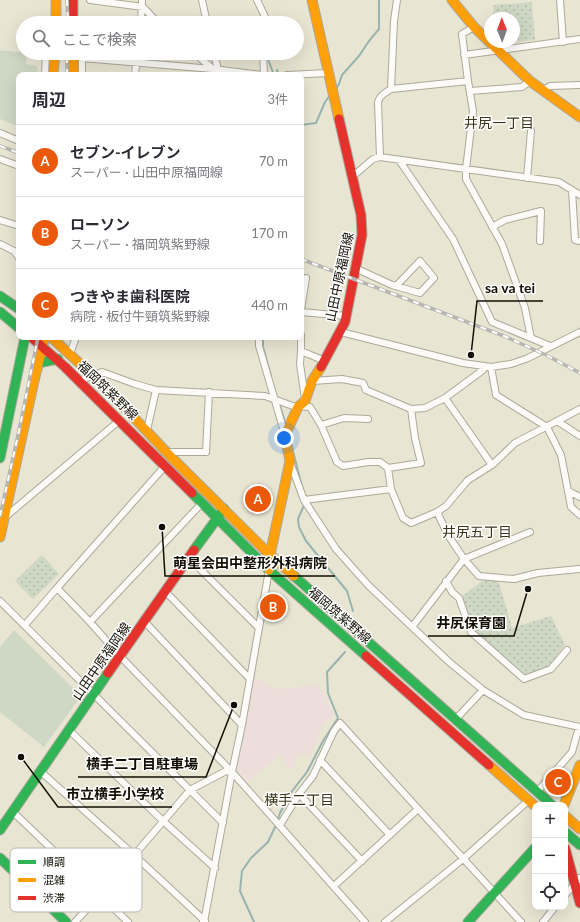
<!DOCTYPE html>
<html lang="ja">
<head>
<meta charset="utf-8">
<style>
  :root { --surface:#fff; --page:#f7f7f7; --text:#2b2b33; --muted:#7c7c81; --line:#e1e1e2; --accent:#ea580c }
  body { margin:0; font-family:Lato,"Noto Sans JP",sans-serif; background:var(--page); color:var(--text) }
  .controls { position:absolute; right:12px; bottom:12px; display:grid; overflow:hidden; border-radius:8px; box-shadow:0 4px 16px #0002 }
  .controls button { width:36px; height:36px; display:grid; place-items:center; padding:0; border:0; border-bottom:1px solid var(--line); background:var(--surface); color:var(--text); font:20px sans-serif }
  .compass { position:absolute; left:484px; top:12px; width:36px; height:36px; border-radius:50%; background:var(--surface); box-shadow:0 4px 16px #0002; rotate:359deg }
  .you { position:absolute; left:284px; top:438px; width:14px; height:14px; margin:-10px; border:3px solid #fff; border-radius:50%; background:#1a73e8; box-shadow:0 0 0 6px #1a73e833 }
  .badge { display:grid; place-items:center; width:26px; height:26px; border-radius:50%; background:var(--accent); color:#fff; font-size:13px; font-weight:700 }
  .pin { position:absolute; translate:-50% -50%; border:2px solid #fff; box-shadow:0 1px 4px #0006 }
  .list { margin:0; padding:0; list-style:none }
  h2 { display:flex; justify-content:space-between; align-items:center; height:52px; margin:0; padding:0 16px; font-size:17px }
  h2 small { font-size:13px; font-weight:400; color:var(--muted) }
  .list li { display:grid; grid-template-columns:26px 1fr auto; gap:12px; align-items:center; box-sizing:border-box; height:72px; padding:0 16px; border-top:1px solid var(--line) }
  .list b { display:block; font-size:15px; white-space:nowrap }
  .list p { margin:0; font-size:13px; white-space:nowrap; color:var(--muted) }
  .list em { font-size:13px; font-style:normal; color:var(--muted) }
  .icon { flex:none; width:22px; height:22px; fill:none; stroke:currentColor; stroke-width:2; stroke-linecap:round; stroke-linejoin:round }
  .map { position:relative; flex:none; width:580px; height:922px; overflow:hidden }
  .search { position:absolute; background:var(--surface); box-shadow:0 4px 16px #0002; left:16px; top:16px; width:288px; height:44px; display:flex; align-items:center; gap:10px; box-sizing:border-box; padding:0 14px; border-radius:22px; color:var(--muted); font-size:15px }
  .panel { position:absolute; background:var(--surface); box-shadow:0 4px 16px #0002; left:16px; top:72px; width:288px; height:268px; border-radius:8px }
  .map>svg:first-child { display:block }
  .commercial { fill:#eddedc }
  .park { fill:url(#park-dots) }
  .pitch { fill:#cfd8c4 }
  .lines { fill:none; stroke-linecap:round; stroke-linejoin:round }
  .stream { stroke:#97b4af; stroke-width:2 }
  .street-casing { stroke:#aca99b; stroke-width:8 }
  .fast-casing { stroke:#aca99b; stroke-width:11 }
  .slow-casing { stroke:#aca99b; stroke-width:11 }
  .jam-casing { stroke:#aca99b; stroke-width:11 }
  .street { stroke:#fcfbf8; stroke-width:6 }
  .fast { stroke:#30b455; stroke-width:9 }
  .slow { stroke:#ff9f0a; stroke-width:9 }
  .jam { stroke:#e5322d; stroke-width:9 }
  .rail-casing { stroke:#b8b6b2; stroke-width:3.5 }
  .rail { stroke:#fff; stroke-width:2; stroke-dasharray:6; stroke-linecap:butt }
  .labels { text-anchor:middle; stroke-width:3; stroke-linejoin:round; paint-order:stroke }
  .street-label { font-size:13px; fill:#110f04; stroke:#fff }
  .neighbourhood-label { font-size:14px; fill:#3b351a; stroke:#fff }
  .key { fill:#fff; stroke:#b8b7b4; stroke-width:1 }
  .key-label { font-size:11px; fill:#110f04 }
  .leader { fill:none; stroke:#110f04; stroke-width:1.5 }
  .callout-dot { fill:#110f04; stroke:#fff; stroke-width:1.5 }
  .callout-label { font-size:14px; text-anchor:middle; font-weight:bold; fill:#110f04; stroke:#fff; stroke-width:3; stroke-linejoin:round; paint-order:stroke }
</style>
</head>
<body>
<div class="map">
<svg width="580" height="922" viewBox="0 0 580 922">
  <defs>
    <pattern id="park-dots" width="8" height="8" patternUnits="userSpaceOnUse"><rect width="8" height="8" fill="#cfd8c4"/><path d="M2 2h.1M6 6h.1" fill="none" stroke="#b1b8a7" stroke-width="1.8" stroke-linecap="round"/></pattern>
  </defs>
  <rect width="100%" height="100%" fill="#e9e5d3"/>
  <path class="commercial" d="M254 677 276 689 319 685 334 715 324 723 309 756 298 753 292 771 280 755 248 781 237 769Z"/>
  <path class="park" d="M532 2 535 40 514 42V18H493L494 5Z
    M42 555 59 574 33 599 15 581Z
    M486 578 498 579 512 628 551 616 565 645 549 665 524 676 472 629 461 597Z"/>
  <path class="pitch" d="M0 50 27 53 26 64 38 66 37 75H19V127L0 119Z
    M14 630 81 696 44 747 0 712V647Z"/>
  <g class="lines">
    <path class="stream" d="M266 54 274 75
      M277 70 278 73
      M336 89 339 84 342 75 359 56 369 41 379 29V0
      M301 125 316 123 325 102 330 95
      M263 337V347L271 376
      M279 403 286 425
      M291 443 302 487
      M305 503 298 519 299 527 306 541 347 591 353 611
      M254 922 240 891 242 871 251 858 268 842 276 825 280 813 292 791 307 772 323 741 338 718 328 693 327 672 345 652"/>
    <defs>
      <path id="street" d="M90 0 143 7 158 23
        M202 0 207 23
        M257 0 266 19V23
        M560 0 563 42
        M141 23 142 0
        M194 53 213 69 217 75
        M214 53 218 70
        M263 53 264 75
        M464 55 580 39
        M82 58 213 69 262 75
        M45 75 46 53
        M82 75V53
        M135 75 137 53
        M287 75 328 73
        M468 81 462 34 474 27
        M391 89 468 81 473 111 466 169V179L502 244 525 308 531 338
        M543 90 550 86 580 85
        M470 91 522 87 530 81
        M0 133 19 141
        M380 157 559 182 580 195
        M0 159 19 166
        M399 160 453 239 492 322 550 346
        M352 177 373 159 380 157 378 102C380 95 385 93 391 89L394 21 397 0
        M527 178 531 131
        M572 190 575 240 580 241
        M0 220 19 226
        M492 227 505 220 541 211 540 241
        M0 244 14 251 19 258
        M355 268 392 285 420 293 434 278 420 261 396 286
        M301 310 306 278
        M301 312 346 316
        M341 332 463 363 491 367 511 364 528 358 580 332
        M301 335V351L325 361
        M259 337V346L285 435
        M301 351 300 364 305 399
        M70 354 76 337
        M491 367 496 395 547 427 561 455 568 491 580 497
        M79 381 102 372 135 384 156 390 265 396 293 406 310 407 321 425 337 462 343 466 368 462H380L388 468 391 489 403 518 411 523 437 512 446 506 468 480 492 465 515 443 580 409
        M312 381 342 379 363 383 366 390 411 409 425 408 445 398 483 370 485 366
        M445 398 492 465
        M557 421 580 436
        M321 425 344 418 368 419
        M147 430 156 390
        M167 452H206L209 392
        M290 462 304 500 336 549 368 585 448 661 483 690 524 715 580 727
        M165 466 57 588 90 622 120 656 232 772 204 922
        M388 468 421 463 415 438 411 409
        M568 491 571 507 580 515
        M304 500 391 489
        M437 512 448 535 464 559 479 576 514 579 538 573 579 569
        M4 518 120 420
        M188 557 259 628
        M446 581 452 592 459 598 471 632 524 679 551 669 567 650
        M165 591 250 679
        M0 601 223 823
        M144 621 242 725
        M90 622 202 503
        M25 625 57 588
        M412 627 464 559 530 532
        M455 720 483 690
        M69 730 163 821 215 868
        M320 760 390 835
        M40 771 134 855 205 921 203 922
        M232 772 242 725 269 570
        M537 792 572 752 579 727
        M299 794 362 861
        M12 811 128 922
        M280 825 299 794 313 776 334 731 340 723 521 922
        M334 886 418 809
        M565 895 580 878
        M75 922 100 895 190 790 226 771 232 772 365 922
        M385 922 463 859 529 800
        M543 922 555 907"/>
      <path id="fast" d="M0 296 19 309
        M0 312 19 328
        M38 363 58 359
        M0 458 25 337
        M192 493 269 570 366 656
        M194 550 224 509
        M294 576 552 805
        M0 830 108 673
        M565 832 580 845
        M0 858 66 922
        M468 922 535 848"/>
      <path id="slow" d="M56 0V23
        M312 0 339 119
        M452 0 474 27 530 81 580 117
        M73 53 74 75
        M53 75 55 53
        M51 337 104 386 173 459 270 555 294 576
        M0 537 34 381 45 337
        M269 570 270 555 290 461 285 435 298 407 305 401 312 381 321 367
        M489 765 535 806
        M564 805 580 765
        M565 816 580 829"/>
      <path id="jam" d="M73 0V23
        M31 337 65 367 192 493
        M321 367 345 322 362 235 361 215 339 119
        M366 656 489 765
        M108 673 194 550
        M565 848 580 903"/>
    </defs>
    <use href="#street" class="street-casing"/>
    <use href="#fast" class="fast-casing"/>
    <use href="#slow" class="slow-casing"/>
    <use href="#jam" class="jam-casing"/>
    <use href="#street" class="street"/>
    <use href="#fast" class="fast"/>
    <use href="#slow" class="slow"/>
    <use href="#jam" class="jam"/>
    <defs>
      <path id="rail" d="M67 0 68 23
        M67 75V53
        M0 146 19 153
        M301 259 504 336 546 355 580 373
        M0 516 19 431 38 337"/>
    </defs>
    <use href="#rail" class="rail-casing"/>
    <use href="#rail" class="rail"/>
  </g>
  <g class="labels">
    <g class="street-label">
      <text transform="translate(339 277) rotate(-78)" y="5">山田中原福岡線</text>
      <text transform="translate(108 390) rotate(44)" y="5">福岡筑紫野線</text>
      <text transform="translate(340 615) rotate(41)" y="5">福岡筑紫野線</text>
      <text transform="translate(101 661) rotate(-55)" y="5">山田中原福岡線</text>
    </g>
    <g class="neighbourhood-label">
      <text x="499" y="128">井尻一丁目</text>
      <text x="477" y="537">井尻五丁目</text>
      <text x="299" y="805">横手二丁目</text>
    </g>
  </g>
  <rect x="10" y="848" width="132" height="64" rx="6" class="key"/>
  <rect x="18" y="860" width="18" height="4" fill="#30b455"/>
  <rect x="18" y="878" width="18" height="4" fill="#ff9f0a"/>
  <rect x="18" y="896" width="18" height="4" fill="#e5322d"/>
  <g class="key-label">
    <text x="43" y="866">順調</text>
    <text x="43" y="884">混雑</text>
    <text x="43" y="902">渋滞</text>
  </g>
  <path class="leader" d="M471 355L477 301H543M162 527L165 576H335M528 589L514 636H428M234 705L206 777H78M21 757L58 807H172"/>
  <g class="callout-dot">
    <circle cx="471" cy="355" r="4"/>
    <circle cx="162" cy="527" r="4"/>
    <circle cx="528" cy="589" r="4"/>
    <circle cx="234" cy="705" r="4"/>
    <circle cx="21" cy="757" r="4"/>
  </g>
  <g class="callout-label">
    <text x="510" y="293">sa va tei</text>
    <text x="250" y="568">萌星会田中整形外科病院</text>
    <text x="471" y="628">井尻保育園</text>
    <text x="142" y="769">横手二丁目駐車場</text>
    <text x="115" y="799">市立横手小学校</text>
  </g>
</svg>
<div class="controls">
<button>+</button>
<button>−</button>
<button><svg class="icon" aria-label="locate" viewBox="0 0 24 24"><circle cx="12" cy="12" r="6"/><path d="M12 2v4M12 18v4M2 12h4M18 12h4"/></svg></button>
</div>
<svg class="compass" viewBox="-18 -18 36 36"><path d="M0-13l5 13h-10z" fill="#e53935"/><path d="M0 13l5-13h-10z" fill="#7c7c81"/></svg>
<div class="you"></div>
<div class="pin badge" style="left:258px;top:499px">A</div>
<div class="pin badge" style="left:273px;top:607px">B</div>
<div class="pin badge" style="left:558px;top:782px">C</div>
<div class="search"><svg class="icon" aria-label="search" viewBox="0 0 24 24"><circle cx="10" cy="10" r="6"/><path d="M15 15l6 6"/></svg>ここで検索</div>
<section class="panel">
<h2>周辺<small>3件</small></h2>
<ul class="list">
<li><span class="badge">A</span><div><b>セブン-イレブン</b><p>スーパー · 山田中原福岡線</p></div><em>70 m</em></li>
<li><span class="badge">B</span><div><b>ローソン</b><p>スーパー · 福岡筑紫野線</p></div><em>170 m</em></li>
<li><span class="badge">C</span><div><b>つきやま歯科医院</b><p>病院 · 板付牛頸筑紫野線</p></div><em>440 m</em></li>
</ul>
</section>
</div>
</body>
</html>
